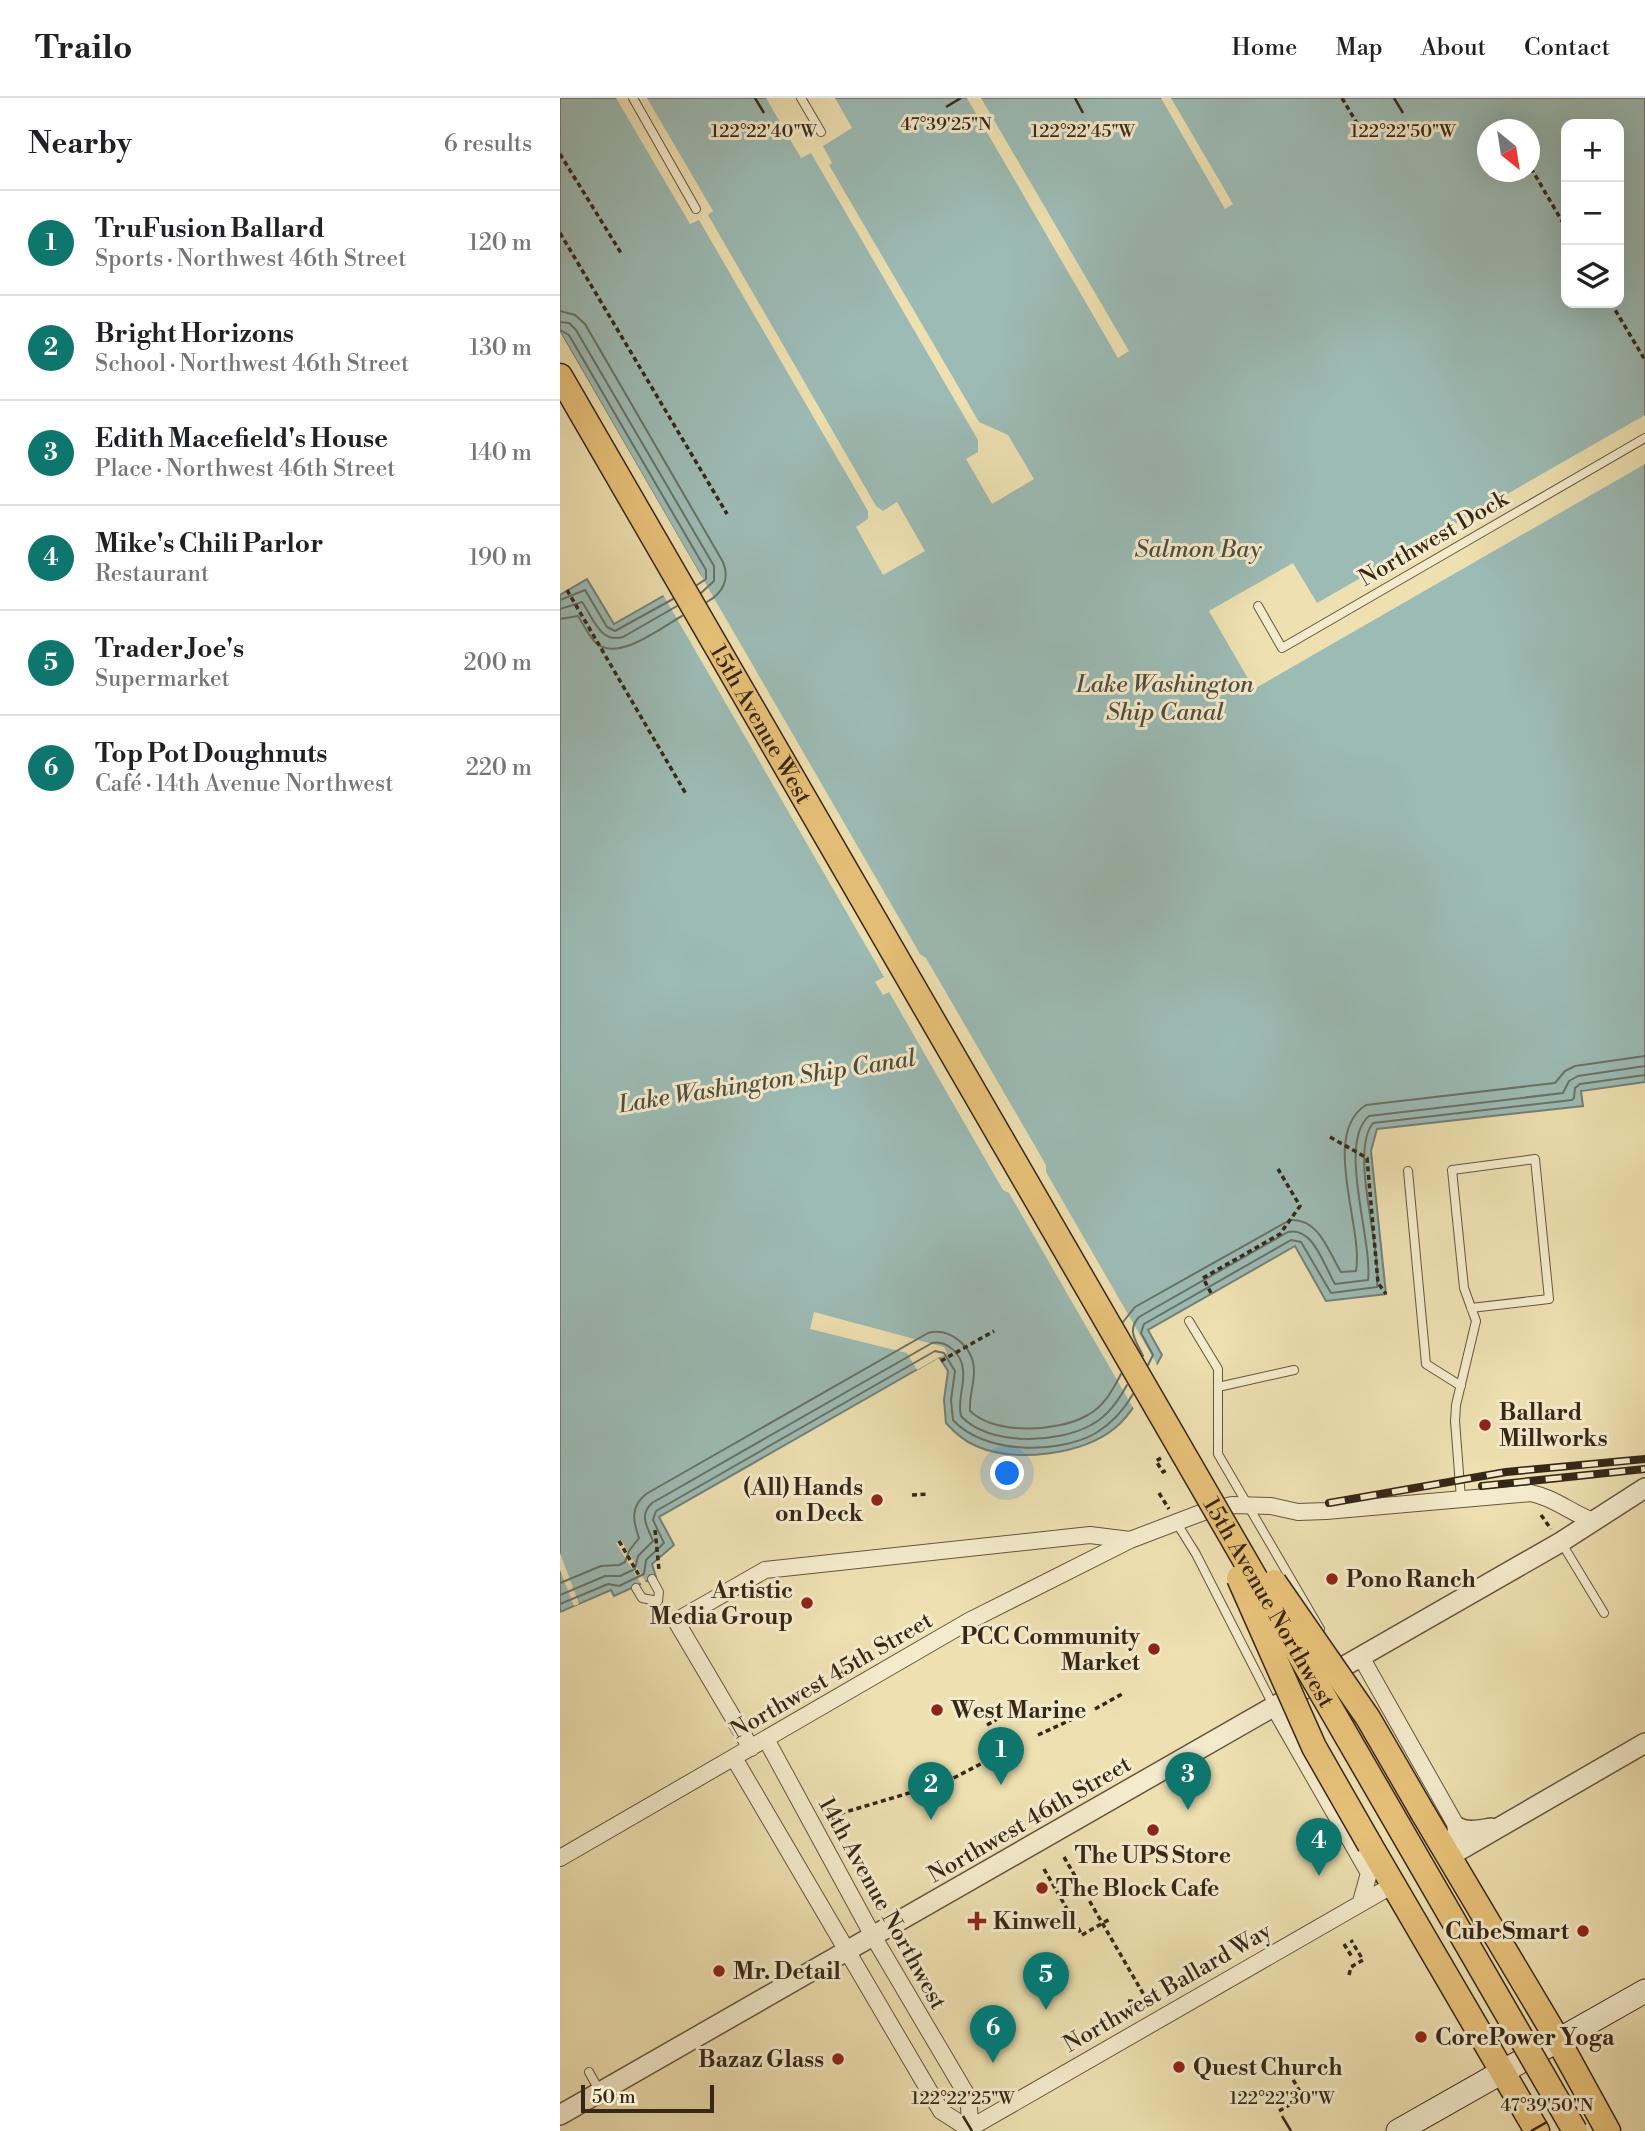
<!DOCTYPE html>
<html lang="en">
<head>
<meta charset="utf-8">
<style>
  :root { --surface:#fff; --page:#f2f2f2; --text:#202124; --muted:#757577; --line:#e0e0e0; --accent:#0f766e }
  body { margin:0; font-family:"Libre Bodoni",serif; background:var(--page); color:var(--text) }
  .controls { position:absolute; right:21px; top:21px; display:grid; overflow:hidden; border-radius:14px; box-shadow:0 7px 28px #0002 }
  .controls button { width:63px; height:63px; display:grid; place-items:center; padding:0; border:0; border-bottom:2px solid var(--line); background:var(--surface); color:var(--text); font:35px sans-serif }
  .compass { position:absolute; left:917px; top:21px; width:63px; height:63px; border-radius:50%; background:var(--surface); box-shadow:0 7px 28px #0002; rotate:150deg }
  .scale { position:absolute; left:21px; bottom:18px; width:133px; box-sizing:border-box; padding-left:7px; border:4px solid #372718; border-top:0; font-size:19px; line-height:24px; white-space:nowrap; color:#372718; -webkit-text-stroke:5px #f4ebcc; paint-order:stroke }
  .you { position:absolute; left:448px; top:1376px; width:24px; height:24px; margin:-18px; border:5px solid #fff; border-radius:50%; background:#1a73e8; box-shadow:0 0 0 10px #1a73e833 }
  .badge { display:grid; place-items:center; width:46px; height:46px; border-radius:50%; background:var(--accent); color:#fff; font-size:23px; font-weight:700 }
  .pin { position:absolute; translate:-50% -58px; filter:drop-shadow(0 2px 4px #0008) }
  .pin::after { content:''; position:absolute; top:37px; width:24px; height:21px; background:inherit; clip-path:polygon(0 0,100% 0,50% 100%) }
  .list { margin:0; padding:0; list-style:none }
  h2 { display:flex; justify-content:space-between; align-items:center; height:91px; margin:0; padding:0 28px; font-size:30px }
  h2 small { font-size:23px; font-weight:400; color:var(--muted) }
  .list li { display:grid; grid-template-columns:46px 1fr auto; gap:21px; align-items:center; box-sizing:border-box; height:105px; padding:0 28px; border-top:2px solid var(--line) }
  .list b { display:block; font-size:26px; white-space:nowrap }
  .list p { margin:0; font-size:23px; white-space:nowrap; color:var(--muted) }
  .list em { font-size:23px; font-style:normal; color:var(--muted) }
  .icon { flex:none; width:38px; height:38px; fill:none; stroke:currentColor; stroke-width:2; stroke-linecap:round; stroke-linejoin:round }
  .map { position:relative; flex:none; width:1085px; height:2033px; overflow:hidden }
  header { display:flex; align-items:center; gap:42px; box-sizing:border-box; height:98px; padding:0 35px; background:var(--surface); border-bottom:2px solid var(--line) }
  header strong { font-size:33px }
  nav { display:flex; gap:38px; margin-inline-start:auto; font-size:24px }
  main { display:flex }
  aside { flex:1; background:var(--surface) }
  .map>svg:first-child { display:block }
  .water { fill:#9cbbb5; stroke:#748076; stroke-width:2; fill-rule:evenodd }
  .pier { fill:#eee0b1 }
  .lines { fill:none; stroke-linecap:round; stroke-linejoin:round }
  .shore { stroke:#6a7166; stroke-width:2 }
  .service-casing { stroke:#65553e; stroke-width:10 }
  .minor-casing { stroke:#65553e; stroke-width:18 }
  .tertiary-casing { stroke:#65553e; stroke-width:22 }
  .secondary-casing { stroke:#372718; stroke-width:25 }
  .primary-casing { stroke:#372718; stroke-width:27 }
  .path { stroke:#372718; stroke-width:3.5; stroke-dasharray:5 3.5; stroke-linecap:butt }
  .service { stroke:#f4ebcc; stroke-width:8 }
  .minor { stroke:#f4ebcc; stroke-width:16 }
  .tertiary { stroke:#f4ebcc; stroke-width:19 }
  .secondary { stroke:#f4ebcc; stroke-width:23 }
  .primary { stroke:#e7c078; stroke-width:24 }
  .rail-casing { stroke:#372718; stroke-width:8 }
  .rail { stroke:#f4ebcc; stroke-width:5; stroke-dasharray:16; stroke-linecap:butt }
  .primary-bridge-casing { stroke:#372718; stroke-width:27; stroke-linecap:butt }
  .path-bridge { stroke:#372718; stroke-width:3.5; stroke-dasharray:5 3.5; stroke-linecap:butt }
  .primary-bridge { stroke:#e7c078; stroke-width:24 }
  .ticks { fill:none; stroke:#372718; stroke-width:2.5 }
  .poi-dot { fill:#8f2418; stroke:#f4ebcc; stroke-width:2.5 }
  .labels { text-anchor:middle; stroke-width:6; stroke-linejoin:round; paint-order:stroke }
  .street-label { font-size:23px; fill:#372718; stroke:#f4ebcc }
  .poi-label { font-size:23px; font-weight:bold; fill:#372718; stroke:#f4ebcc; text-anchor:start }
  .water-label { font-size:24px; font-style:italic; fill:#504c3f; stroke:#f4ebcc }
  .ticks-label { font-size:18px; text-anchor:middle; fill:#372718; stroke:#f4ebcc; stroke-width:6; stroke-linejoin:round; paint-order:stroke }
</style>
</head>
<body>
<header>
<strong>Trailo</strong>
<nav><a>Home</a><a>Map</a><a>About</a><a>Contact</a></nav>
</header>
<main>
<aside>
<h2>Nearby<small>6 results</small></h2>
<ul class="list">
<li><span class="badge">1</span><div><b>TruFusion Ballard</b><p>Sports · Northwest 46th Street</p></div><em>120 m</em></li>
<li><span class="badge">2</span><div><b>Bright Horizons</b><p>School · Northwest 46th Street</p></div><em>130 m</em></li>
<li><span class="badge">3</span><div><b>Edith Macefield's House</b><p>Place · Northwest 46th Street</p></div><em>140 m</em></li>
<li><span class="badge">4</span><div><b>Mike's Chili Parlor</b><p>Restaurant</p></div><em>190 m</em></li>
<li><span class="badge">5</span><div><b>Trader Joe's</b><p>Supermarket</p></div><em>200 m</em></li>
<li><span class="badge">6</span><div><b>Top Pot Doughnuts</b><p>Café · 14th Avenue Northwest</p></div><em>220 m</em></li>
</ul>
</aside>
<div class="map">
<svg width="1085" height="2033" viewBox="0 0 1085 2033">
  <rect width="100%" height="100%" fill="#eee0b1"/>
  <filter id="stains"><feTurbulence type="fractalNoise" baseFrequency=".00286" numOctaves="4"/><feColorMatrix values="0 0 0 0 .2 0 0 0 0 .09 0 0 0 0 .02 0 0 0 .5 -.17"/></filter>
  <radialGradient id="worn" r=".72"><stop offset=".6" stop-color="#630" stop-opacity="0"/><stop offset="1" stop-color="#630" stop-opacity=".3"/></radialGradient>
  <path class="water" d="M0 0H1085V984L1021 993 1023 1008 817 1031 811 1053 826 1196 766 1203 735 1148 588 1232 602 1257C588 1281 577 1312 555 1330 522 1357 455 1365 416 1348 404 1343 395 1335 386 1325L384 1302 388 1273 379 1259 99 1419 114 1447 92 1466 96 1479 54 1498 51 1492 0 1514V497L27 481 54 526 140 477 0 234ZM1006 26H1059V205H1006ZM928 32H970V74H928Z"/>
  <path class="pier" d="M56 0H87L153 113 148 117 316 408 323 413 337 404 365 453 323 477 296 429 308 421V413L139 122 130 126Z
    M206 0H275L292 30 263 48 272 65 269 67 419 324 448 337 474 381 432 406 406 361 418 354V342L251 55 241 60Z
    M407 0H421L569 253 558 260Z
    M601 0H611L673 106 665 111Z
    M0 234 360 856 366 860 486 1067V1074L599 1270 575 1313 449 1095 443 1092 329 894 323 897 315 884 324 879 102 495 136 476 0 241Z
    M1085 317V366L694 591 649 513 733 465 757 505Z
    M254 1214 384 1249 387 1255 357 1272 347 1255 250 1231Z
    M61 1442 87 1486 83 1489 56 1445Z
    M0 1455 19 1506 14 1508 0 1472Z"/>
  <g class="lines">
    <path class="shore" d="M0 213 15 217 25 226 163 464C170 481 163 495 147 504
      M0 224 9 225 16 232 154 468V483L141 495
      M0 232 9 237 146 472V481L137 487
      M0 502 25 492 47 529 55 533 113 501
      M0 511 22 504C33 519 40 546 63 539L117 508
      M0 521 18 518C24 527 29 539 37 546 60 563 102 529 122 518
      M563 1224 575 1209 730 1122C759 1120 768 1153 781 1174L796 1173C804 1130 760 1036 806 1007L995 985 1005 973 1015 968 1085 958
      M583 1258C577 1244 566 1233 579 1219L728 1134C753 1128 764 1168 775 1186L808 1182C813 1143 777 1045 809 1018L1003 995 1009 983 1018 978 1085 968
      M588 1267 593 1257 581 1235 584 1226 731 1142 741 1144 771 1195 817 1189C822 1150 789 1055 813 1025L1012 1002 1014 1000 1015 990 1020 986 1085 977
      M0 1485 41 1468 59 1467 65 1464 69 1453 79 1440C73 1423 70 1409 86 1396L368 1235C391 1229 414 1250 414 1273 414 1287 409 1299 410 1313 436 1337 497 1334 526 1318 544 1309 552 1293 561 1276
      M0 1497 45 1478H60L75 1471 78 1458 93 1443C88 1429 78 1418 92 1405L372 1245C387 1242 402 1256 403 1272 405 1287 397 1302 401 1318 428 1348 497 1346 531 1327 548 1318 558 1303 567 1287
      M0 1506 48 1486 59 1488 84 1476 86 1462 104 1445 93 1422 96 1413 375 1253 384 1255 395 1273 391 1302 393 1322C424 1356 497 1357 536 1335 552 1325 564 1312 573 1296"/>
    <defs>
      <path id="service" d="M73 0 136 111
        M241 0 261 34
        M698 508 722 550 1085 340
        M848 1073 866 1266 901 1288
        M629 1223 658 1271V1356L760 1531
        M658 1289 734 1272
        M901 1401 895 1323 896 1307 916 1223 904 1190 892 1072 975 1061 989 1201 911 1210
        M616 1424 636 1456 713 1607
        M1001 1444 1044 1515
        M76 1490 82 1500 98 1503 99 1494 92 1481
        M29 1974 39 1992"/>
      <path id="minor" d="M801 1559 897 1729 888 1759
        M714 1609 809 1775 801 1804
        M206 1641 313 1838 408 1999 411 2033
        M191 1650 116 1523 205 1472 530 1437 570 1442
        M174 1660 381 2013 409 2031
        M0 1760 409 1523 570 1442 646 1413 672 1407 711 1408 738 1414 766 1413 971 1395C995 1400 1011 1415 1033 1423
        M405 2033 833 1787"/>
      <path id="tertiary" d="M897 1729C908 1735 919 1732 931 1730
        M888 1759 1085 1645
        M0 2017 1001 1444 1085 1390"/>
      <path id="secondary" d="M838 2033 1085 1893"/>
      <g id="primary">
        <path id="s1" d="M0 278 442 1042"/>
        <path d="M863 1715 998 1942 1048 2033"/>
        <path d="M810 1747 977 2033"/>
      </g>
    </defs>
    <use href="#service" class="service-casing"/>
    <use href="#minor" class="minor-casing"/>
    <use href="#tertiary" class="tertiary-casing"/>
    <use href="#secondary" class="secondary-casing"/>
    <use href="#primary" class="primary-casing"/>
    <path class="path" d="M782 0 805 39
      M0 56 61 155
      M971 70 1006 130
      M0 135 167 416
      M1051 205 1085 262
      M7 492 126 696
      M770 1039 807 1060 818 1185 826 1196
      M651 1195 643 1180 720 1136 740 1108 718 1071
      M381 1263 434 1233
      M601 1360 596 1363 603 1374 608 1371
      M599 1395 609 1411
      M352 1397 369 1396
      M981 1417 991 1431
      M95 1432 99 1472
      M59 1443 80 1479
      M535 1611 562 1596
      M427 1627 444 1617
      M478 1637 517 1619
      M433 1645 452 1633
      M272 1718 386 1684 461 1645
      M504 1759 588 1904
      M484 1771 522 1837
      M784 1846 792 1859
      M789 1877 791 1869 803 1862 791 1842
      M568 1903 587 1904
      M680 2004 698 1993
      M719 2013 743 1999 731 1978 734 1966"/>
    <use href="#service" class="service"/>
    <use href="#minor" class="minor"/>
    <use href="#tertiary" class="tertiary"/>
    <use href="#secondary" class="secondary"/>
    <use href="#primary" class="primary"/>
    <defs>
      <path id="rail" d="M922 1388 1085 1371
        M769 1405 946 1374 1085 1361"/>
    </defs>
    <use href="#rail" class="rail-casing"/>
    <use href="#rail" class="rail"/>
    <defs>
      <g id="primary-bridge">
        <path id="s2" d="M442 1042 1015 2033"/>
        <path d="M679 1480 754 1649 810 1747"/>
        <path d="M714 1484 808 1620 863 1715"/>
      </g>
    </defs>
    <use href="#primary-bridge" class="primary-bridge-casing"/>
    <path class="path-bridge" d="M522 1837 550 1821"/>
    <use href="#primary-bridge" class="primary-bridge"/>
  </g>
  <path class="ticks" d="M195 0 204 15M515 0 523 15M834 0 843 15M386 9 401 0M403 2018 412 2033M722 2018 731 2033M971 2033 987 2024"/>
  <g class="poi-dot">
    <circle cx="925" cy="1327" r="7"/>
    <circle cx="317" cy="1402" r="7"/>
    <circle cx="772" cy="1481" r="7"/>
    <circle cx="247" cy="1505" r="7"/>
    <circle cx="594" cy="1551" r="7"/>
    <circle cx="377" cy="1612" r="7"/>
    <circle cx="593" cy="1732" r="7"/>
    <circle cx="482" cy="1790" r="7"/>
    <path d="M413.5 1812.5h7v7h7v7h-7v7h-7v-7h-7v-7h7z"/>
    <circle cx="1023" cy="1833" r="7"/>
    <circle cx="159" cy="1873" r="7"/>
    <circle cx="861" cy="1939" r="7"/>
    <circle cx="278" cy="1961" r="7"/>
    <circle cx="619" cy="1969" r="7"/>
  </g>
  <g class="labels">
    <g class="street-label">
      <text transform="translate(873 440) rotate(-30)" y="8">Northwest Dock</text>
      <text dy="8" stroke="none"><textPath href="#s1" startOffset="402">15th Avenue West</textPath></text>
      <text dy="8" stroke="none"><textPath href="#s2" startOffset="534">15th Avenue Northwest</textPath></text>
      <text transform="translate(271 1577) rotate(-30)" y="8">Northwest 45th Street</text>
      <text transform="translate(469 1721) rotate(-30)" y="8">Northwest 46th Street</text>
      <text transform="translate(323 1805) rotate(61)" y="8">14th Avenue Northwest</text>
      <text transform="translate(607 1889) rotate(-30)" y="8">Northwest Ballard Way</text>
    </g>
    <g class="poi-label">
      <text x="939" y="1322">Ballard<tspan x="939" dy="26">Millworks</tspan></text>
      <text x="303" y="1397" text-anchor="end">(All) Hands<tspan x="303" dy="26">on Deck</tspan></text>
      <text x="786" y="1489">Pono Ranch</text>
      <text x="233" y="1500" text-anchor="end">Artistic<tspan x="233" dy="26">Media Group</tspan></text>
      <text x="580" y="1546" text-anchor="end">PCC Community<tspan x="580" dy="26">Market</tspan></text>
      <text x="391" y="1620">West Marine</text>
      <text x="593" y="1765" text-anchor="middle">The UPS Store</text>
      <text x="496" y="1798">The Block Cafe</text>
      <text x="433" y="1831">Kinwell</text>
      <text x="1009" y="1841" text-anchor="end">CubeSmart</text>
      <text x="173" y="1881">Mr. Detail</text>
      <text x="875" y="1947">CorePower Yoga</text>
      <text x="264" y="1969" text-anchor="end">Bazaz Glass</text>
      <text x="633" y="1977">Quest Church</text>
    </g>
    <g class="water-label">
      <text x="638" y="459">Salmon Bay</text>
      <text x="605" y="594">Lake Washington<tspan x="605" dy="28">Ship Canal</tspan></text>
      <text transform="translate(207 983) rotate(-9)" y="8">Lake Washington Ship Canal</text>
    </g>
  </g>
  <g class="ticks-label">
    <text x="386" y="32">47°39'25"N</text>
    <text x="843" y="39">122°22'50"W</text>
    <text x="204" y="39">122°22'40"W</text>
    <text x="523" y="39">122°22'45"W</text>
    <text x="403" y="2006">122°22'25"W</text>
    <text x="722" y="2006">122°22'30"W</text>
    <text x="987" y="2013">47°39'50"N</text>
  </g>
  <rect width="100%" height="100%" filter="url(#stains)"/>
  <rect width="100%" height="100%" fill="url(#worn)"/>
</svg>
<div class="controls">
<button>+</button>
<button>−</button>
<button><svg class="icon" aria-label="layers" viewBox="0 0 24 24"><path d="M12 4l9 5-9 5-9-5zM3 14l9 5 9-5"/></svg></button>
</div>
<svg class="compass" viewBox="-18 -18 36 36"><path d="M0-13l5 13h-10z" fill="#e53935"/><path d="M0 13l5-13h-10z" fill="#757577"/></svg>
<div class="scale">50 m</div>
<div class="you"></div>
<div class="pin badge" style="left:441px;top:1687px">1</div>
<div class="pin badge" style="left:371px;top:1722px">2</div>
<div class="pin badge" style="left:628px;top:1712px">3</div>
<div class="pin badge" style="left:759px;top:1778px">4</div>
<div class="pin badge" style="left:486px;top:1912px">5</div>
<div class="pin badge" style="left:433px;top:1965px">6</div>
</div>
</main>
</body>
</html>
